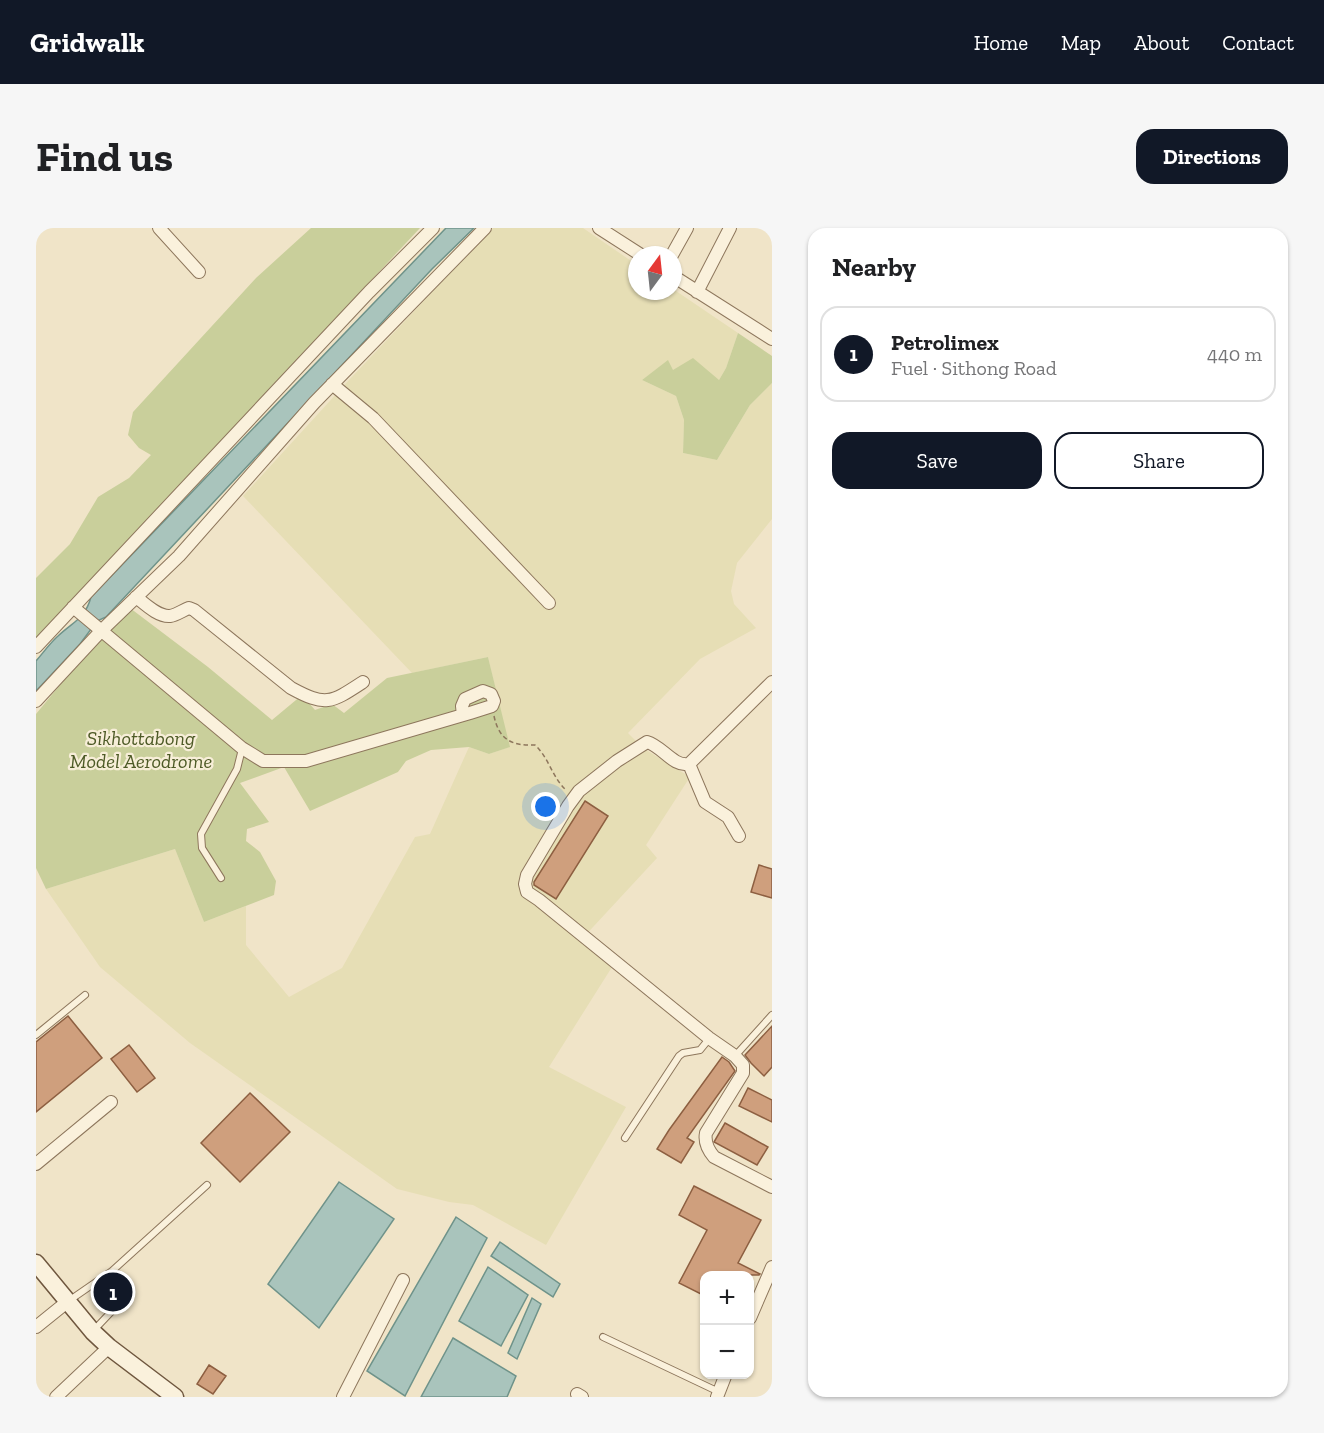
<!DOCTYPE html>
<html lang="en">
<head>
<meta charset="utf-8">
<style>
  :root { --surface:#fff; --page:#f6f6f6; --text:#202124; --muted:#757577; --line:#e0e0e0; --accent:#111827 }
  body { margin:0; font-family:"Zilla Slab",serif; background:var(--page); color:var(--text) }
  .controls { position:absolute; right:18px; bottom:18px; display:grid; overflow:hidden; border-radius:12px; box-shadow:0 2px 4px #0004 }
  .controls button { width:54px; height:54px; display:grid; place-items:center; padding:0; border:0; border-bottom:2px solid var(--line); background:var(--surface); color:var(--text); font:30px sans-serif }
  .compass { position:absolute; left:592px; top:18px; width:54px; height:54px; border-radius:50%; background:var(--surface); box-shadow:0 2px 4px #0004; rotate:15deg }
  .you { position:absolute; left:510px; top:579px; width:21px; height:21px; margin:-15px; border:4px solid #fff; border-radius:50%; background:#1a73e8; box-shadow:0 0 0 9px #1a73e833 }
  .badge { display:grid; place-items:center; width:39px; height:39px; border-radius:50%; background:var(--accent); color:#fff; font-size:20px; font-weight:700 }
  .pin { position:absolute; translate:-50% -50%; border:3px solid #fff; box-shadow:0 2px 6px #0006 }
  .list { margin:0; padding:0; list-style:none }
  h2 { display:flex; justify-content:space-between; align-items:center; height:78px; margin:0; padding:0 24px; font-size:26px }
  h2 small { font-size:20px; font-weight:400; color:var(--muted) }
  .list li { display:grid; grid-template-columns:39px 1fr auto; gap:18px; align-items:center; box-sizing:border-box; height:96px; margin:0 12px 12px; padding:0 12px; border:2px solid var(--line); border-radius:18px }
  .list b { display:block; font-size:22px; white-space:nowrap }
  .list p { margin:0; font-size:20px; white-space:nowrap; color:var(--muted) }
  .list em { font-size:20px; font-style:normal; color:var(--muted) }
  .actions { display:flex; gap:12px; padding:18px 24px }
  .actions a { flex:1; padding:14px 0; border:2px solid var(--accent); border-radius:18px; text-align:center; font-size:21px; color:var(--accent) }
  .actions .main { background:var(--accent); color:#fff }
  .map { position:relative; flex:none; width:736px; height:1169px; overflow:hidden; border-radius:18px }
  header { display:flex; align-items:center; gap:36px; box-sizing:border-box; height:84px; padding:0 30px; background:var(--accent); color:#fff }
  header strong { font-size:28px }
  nav { display:flex; gap:33px; margin-inline-start:auto; font-size:21px }
  .intro { display:flex; align-items:center; justify-content:space-between; box-sizing:border-box; height:144px; padding:0 36px }
  h1 { margin:0; font-size:42px }
  .button { padding:15px 27px; border-radius:18px; background:var(--accent); color:#fff; font-size:21px; font-weight:700 }
  main { display:flex; gap:36px; padding:0 36px }
  aside { flex:1; background:var(--surface); border-radius:18px; box-shadow:0 2px 4px #0004 }
  .map>svg:first-child { display:block }
  .farmland { fill:#e6deb5 }
  .green { fill:#c9cf9b }
  .water { fill:#a9c4bc; stroke:#6f938a; stroke-width:1.5 }
  .building { fill:#cf9f7d; stroke:#8d5f41; stroke-width:1.5 }
  .lines { fill:none; stroke-linecap:round; stroke-linejoin:round }
  .lane-casing { stroke:#8d765c; stroke-width:8 }
  .street-casing { stroke:#8d765c; stroke-width:14 }
  .secondary-casing { stroke:#6f573f; stroke-width:19 }
  .path { stroke:#8d765c; stroke-width:1.5; stroke-dasharray:4.5 3; stroke-linecap:butt }
  .lane { stroke:#faf1dc; stroke-width:6 }
  .street { stroke:#faf1dc; stroke-width:12 }
  .secondary { stroke:#faf1dc; stroke-width:16 }
  .labels { text-anchor:middle; stroke-width:4.5; stroke-linejoin:round; paint-order:stroke }
  .park-label { font-size:20px; font-style:italic; fill:#4d5a26; stroke:#f7eed8 }
</style>
</head>
<body>
<header>
<strong>Gridwalk</strong>
<nav><a>Home</a><a>Map</a><a>About</a><a>Contact</a></nav>
</header>
<div class="intro"><h1>Find us</h1><a class="button">Directions</a></div>
<main>
<div class="map">
<svg width="736" height="1169" viewBox="0 0 736 1169">
  <rect width="100%" height="100%" fill="#f0e4c8"/>
  <path class="farmland" d="M457 0H547L601 37V63H637V61L702 105 690 140 683 152 637 143 632 133 606 152 640 168 648 192 647 225 681 232 714 177 736 155V291L701 335 695 363 698 376 720 400 664 431 592 505 607 520 654 549 610 617 621 630 545 712 576 739 513 839 590 879 510 1017 437 977 413 974 361 961 154 815 64 739 10 661 139 621 168 694 210 678V717L253 769 306 740 379 609 394 606 433 519 453 526 473 519 452 429 376 445 207 268 313 152Z"/>
  <path class="green" d="M275 0H384L0 411V350L34 316 62 269 93 250 115 227 103 220 92 207 97 184 220 50Z
    M702 105 736 128V155L714 177 681 232 647 225 648 192 640 168 606 152 632 132 637 142 657 130 683 152 690 140Z
    M90 377 172 439 236 492 266 467 279 482 296 476 308 485 351 450 452 429 474 519 453 526 433 519 395 522 370 533 362 544 274 583 248 539 204 555 233 594 211 601 210 613 224 624 240 653 238 667 168 694 139 621 10 661 0 640V486Z"/>
  <path class="water" d="M410 0H438L396 41 70 389 61 393 44 416 0 463V433C7 425 14 415 22 408 38 393 49 391 55 369Z
    M303 954 358 991 283 1100 232 1056Z
    M420 989 451 1010 369 1168 331 1143Z
    M464 1014 524 1056 517 1069 455 1028Z
    M452 1039 492 1067 465 1118 423 1093Z
    M496 1070 505 1076 481 1131 472 1125Z
    M417 1110 480 1148 471 1169H385Z"/>
  <path class="building" d="M549 573 572 588 520 671 498 657V654Z
    M723 637 736 641V670L715 664Z
    M32 788 66 830 0 884V814Z
    M736 798V839L728 848 715 835 709 827Z
    M93 817 119 850 101 864 75 831Z
    M686 829 693 834 699 843 651 910 658 914 645 935 621 921 633 902Z
    M712 860 736 872V894L703 878Z
    M214 865 254 904 204 954 165 915Z
    M689 895 732 919 721 937 678 914Z
    M658 958 725 992 702 1035 724 1046 723 1047H669V1068L643 1055 671 1002 643 987Z
    M79 1054 87 1062 74 1076 65 1068Z
    M173 1137 190 1148 177 1166 161 1156Z"/>
  <g class="lines">
    <defs>
      <path id="lane" d="M185 650 166 620 165 606 201 541 206 521
        M0 807 49 767
        M699 828 736 787
        M589 910 643 828 647 825 664 822 673 811
        M34 1072 76 1043 171 957
        M58 1102 93 1065V1061L76 1043
        M567 1109 683 1164"/>
      <path id="street" d="M123 0 163 44
        M563 0 605 27
        M636 27 651 0
        M637 48 736 111
        M661 64 694 0
        M296 156 337 190 513 375
        M100 369C109 376 122 389 134 388 141 387 147 382 153 380L158 382 255 460C290 479 295 475 327 454
        M37 379 206 520 227 533H270L434 485 456 478 458 473 455 466 447 463 429 471 426 478 427 487
        M0 419 333 64 397 0
        M736 454 653 536C637 539 626 518 611 514L581 533 543 563 532 578 491 647 489 656 491 664 503 672 673 810 699 828 707 837V845L670 905C668 915 672 922 678 929L736 959
        M0 473 65 403 143 328 278 175 449 0
        M653 536 669 574 692 589 703 608
        M0 936 75 874
        M714 1090 736 1039
        M0 1099 31 1074
        M541 1166 546 1169
        M20 1169 73 1119
        M307 1169 367 1052
        M681 1169 690 1146"/>
      <path id="secondary" d="M0 1035 57 1104 73 1119 139 1169"/>
    </defs>
    <use href="#lane" class="lane-casing"/>
    <use href="#street" class="street-casing"/>
    <use href="#secondary" class="secondary-casing"/>
    <path class="path" d="M458 488C463 512 476 518 499 517 513 530 516 549 530 562"/>
    <use href="#lane" class="lane"/>
    <use href="#street" class="street"/>
    <use href="#secondary" class="secondary"/>
  </g>
  <g class="labels">
    <g class="park-label">
      <text x="105" y="517">Sikhottabong<tspan x="105" dy="23">Model Aerodrome</tspan></text>
    </g>
  </g>
</svg>
<div class="controls">
<button>+</button>
<button>−</button>
</div>
<svg class="compass" viewBox="-18 -18 36 36"><path d="M0-13l5 13h-10z" fill="#e53935"/><path d="M0 13l5-13h-10z" fill="#757577"/></svg>
<div class="you"></div>
<div class="pin badge" style="left:77px;top:1064px">1</div>
</div>
<aside>
<h2>Nearby<small></small></h2>
<ul class="list">
<li><span class="badge">1</span><div><b>Petrolimex</b><p>Fuel · Sithong Road</p></div><em>440 m</em></li>
</ul>
<div class="actions"><a class="main">Save</a><a>Share</a></div>
</aside>
</main>
</body>
</html>
